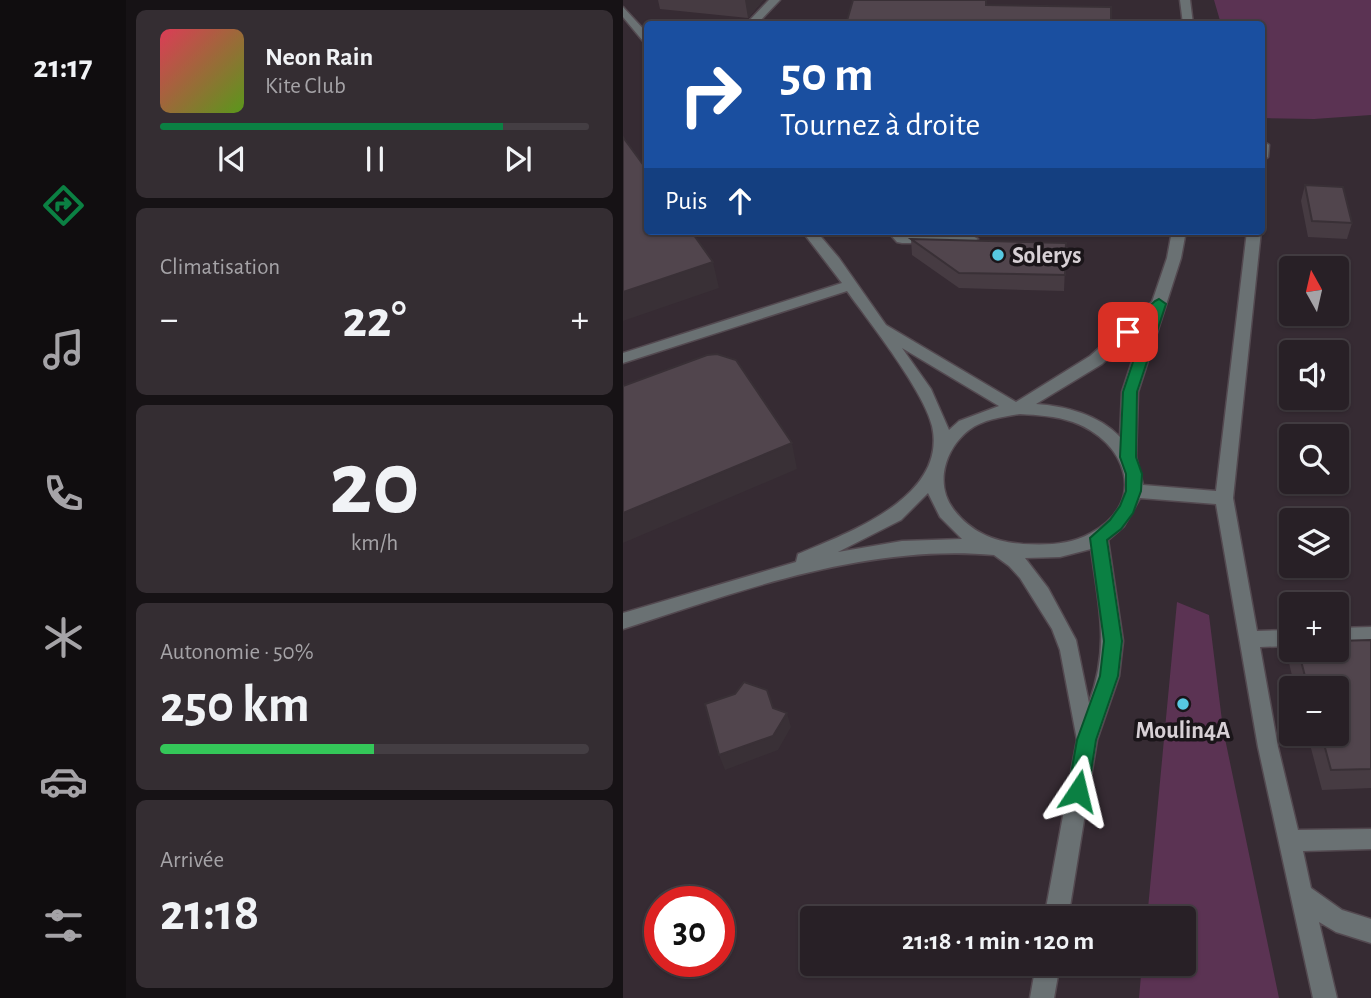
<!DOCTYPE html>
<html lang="fr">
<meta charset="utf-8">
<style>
body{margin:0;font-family:"Alegreya Sans",sans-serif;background:#342d32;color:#f1f3f6;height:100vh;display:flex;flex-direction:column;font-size:26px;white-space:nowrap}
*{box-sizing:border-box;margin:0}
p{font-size:23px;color:#a5a3a7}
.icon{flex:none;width:38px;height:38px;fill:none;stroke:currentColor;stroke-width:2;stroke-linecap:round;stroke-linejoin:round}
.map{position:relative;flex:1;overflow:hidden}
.details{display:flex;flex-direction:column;gap:10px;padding:10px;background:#161215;width:497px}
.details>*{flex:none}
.guide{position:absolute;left:21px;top:21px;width:621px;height:214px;border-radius:7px;box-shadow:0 2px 5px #0004,0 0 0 2px #443e43;background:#1a4fa0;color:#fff;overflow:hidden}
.needle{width:46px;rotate:352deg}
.controls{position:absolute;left:656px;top:256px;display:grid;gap:14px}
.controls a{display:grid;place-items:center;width:70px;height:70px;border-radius:7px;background:#282026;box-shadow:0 2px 5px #0004,0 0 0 2px #443e43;font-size:35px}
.speed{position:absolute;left:21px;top:886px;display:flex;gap:14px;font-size:35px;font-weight:700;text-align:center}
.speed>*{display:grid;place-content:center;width:91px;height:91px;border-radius:50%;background:#282026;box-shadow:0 2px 5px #0004,0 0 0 2px #443e43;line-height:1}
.speed .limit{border:10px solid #d22;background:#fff;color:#111}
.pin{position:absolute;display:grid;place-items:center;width:60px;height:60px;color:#fff;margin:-30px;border-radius:14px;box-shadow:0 4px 10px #0006}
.me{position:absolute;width:77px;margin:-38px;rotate:10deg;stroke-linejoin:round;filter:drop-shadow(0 0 5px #0008)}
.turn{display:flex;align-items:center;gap:24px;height:147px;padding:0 21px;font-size:32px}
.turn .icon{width:91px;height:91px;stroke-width:2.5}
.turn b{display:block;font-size:49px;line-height:60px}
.then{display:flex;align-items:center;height:66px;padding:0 21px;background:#0003;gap:14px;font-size:26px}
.big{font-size:52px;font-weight:700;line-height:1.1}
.details .card{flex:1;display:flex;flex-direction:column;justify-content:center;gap:10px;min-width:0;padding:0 24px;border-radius:10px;background:#342d32}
.details .dial{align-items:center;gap:0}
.dial b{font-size:91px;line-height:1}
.song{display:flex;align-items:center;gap:21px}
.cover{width:84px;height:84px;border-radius:10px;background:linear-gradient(135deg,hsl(350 70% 55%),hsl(90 70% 35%))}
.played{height:7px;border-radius:4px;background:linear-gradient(90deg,#0b8043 80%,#443e43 80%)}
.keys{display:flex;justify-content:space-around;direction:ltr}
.heat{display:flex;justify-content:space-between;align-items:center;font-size:38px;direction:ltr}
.charge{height:10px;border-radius:5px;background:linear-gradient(90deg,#34c759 50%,#443e43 0)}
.trip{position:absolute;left:177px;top:906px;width:396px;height:70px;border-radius:7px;background:#282026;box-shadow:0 2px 5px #0004,0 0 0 2px #443e43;font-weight:700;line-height:70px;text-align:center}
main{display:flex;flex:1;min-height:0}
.tab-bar{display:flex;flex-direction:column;width:126px;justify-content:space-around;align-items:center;background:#100d0f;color:#a5a3a7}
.tab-bar .icon{width:49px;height:49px}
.tab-bar .on{color:#0b8043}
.tab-bar b{font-size:32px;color:#f1f3f6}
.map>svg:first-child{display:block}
.green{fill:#5b3353}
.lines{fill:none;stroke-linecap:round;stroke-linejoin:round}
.minor-casing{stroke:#534950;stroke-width:3}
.minor{fill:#6a7173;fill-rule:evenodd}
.wall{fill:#463b42}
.shaded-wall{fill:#393036}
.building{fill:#51454d;stroke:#393036;stroke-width:2}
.route{fill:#0b8043;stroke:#07532c;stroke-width:2}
.poi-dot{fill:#57c9e2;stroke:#1a1519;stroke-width:2.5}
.labels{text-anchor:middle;stroke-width:7;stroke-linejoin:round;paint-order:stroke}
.poi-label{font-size:24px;font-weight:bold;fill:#d7d0d5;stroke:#1a1519;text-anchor:start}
</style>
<main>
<nav class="tab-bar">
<b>21:17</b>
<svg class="icon on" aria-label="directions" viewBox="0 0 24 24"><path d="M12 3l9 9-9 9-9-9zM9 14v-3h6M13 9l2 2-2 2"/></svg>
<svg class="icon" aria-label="music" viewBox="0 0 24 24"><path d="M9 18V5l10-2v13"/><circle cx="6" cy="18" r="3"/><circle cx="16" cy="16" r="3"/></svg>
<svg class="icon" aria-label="phone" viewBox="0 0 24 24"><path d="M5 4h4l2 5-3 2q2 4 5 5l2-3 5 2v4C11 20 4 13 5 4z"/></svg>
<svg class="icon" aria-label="climate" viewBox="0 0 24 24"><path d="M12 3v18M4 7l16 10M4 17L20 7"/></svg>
<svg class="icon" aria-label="car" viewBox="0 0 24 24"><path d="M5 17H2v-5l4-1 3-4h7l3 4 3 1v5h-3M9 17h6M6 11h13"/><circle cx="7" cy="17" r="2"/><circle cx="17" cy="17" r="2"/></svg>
<svg class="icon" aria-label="filters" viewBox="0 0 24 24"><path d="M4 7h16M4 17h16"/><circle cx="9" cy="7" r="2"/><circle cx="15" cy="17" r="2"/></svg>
</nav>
<section class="details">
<div class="card">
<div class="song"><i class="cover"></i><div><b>Neon Rain</b><p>Kite Club</p></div></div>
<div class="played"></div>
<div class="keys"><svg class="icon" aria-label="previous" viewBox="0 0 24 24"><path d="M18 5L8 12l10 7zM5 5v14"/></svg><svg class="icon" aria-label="pause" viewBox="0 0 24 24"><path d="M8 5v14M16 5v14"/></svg><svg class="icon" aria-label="next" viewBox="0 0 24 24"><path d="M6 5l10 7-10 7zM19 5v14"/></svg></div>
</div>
<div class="card"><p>Climatisation</p>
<div class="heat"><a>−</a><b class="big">22°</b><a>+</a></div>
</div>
<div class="card dial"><b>20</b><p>km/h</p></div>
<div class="card"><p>Autonomie · 50%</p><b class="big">250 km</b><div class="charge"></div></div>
<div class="card"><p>Arrivée</p><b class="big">21:18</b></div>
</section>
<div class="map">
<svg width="748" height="998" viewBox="0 0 748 998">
<rect width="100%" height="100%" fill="#362b33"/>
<!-- green -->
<path class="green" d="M 591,0 L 748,0 L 748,115 L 691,119 L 639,118 L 639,24 L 598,24 Z
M 554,602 L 586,615 L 600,729 L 656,998 L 516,998 L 519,964 L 560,964 L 560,919 L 524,919 Z"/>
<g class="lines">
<!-- minor casing -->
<g class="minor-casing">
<path id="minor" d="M 146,0 L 157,0 L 134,24 L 123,24 Z
M 557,0 L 567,0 L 570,24 L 560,24 Z
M 0,7 L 24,33 L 24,42 L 20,41 L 0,17 Z
M 640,141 L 646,145 L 645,157 L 639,161 Z
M 179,231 L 193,231 L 216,258 L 263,325 L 393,402 L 467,356 L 529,302 L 544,258 L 549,231 L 563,231 L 558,258 L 515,392 L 513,457 L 520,485 L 593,491 L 624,231 L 638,231 L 610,498 L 634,631 L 668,630 L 668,646 L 637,647 L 655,747 L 675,830 L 748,829 L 748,849 L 680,851 L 688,888 L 719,910 L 748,919 L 748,943 L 713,932 L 696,922 L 714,998 L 690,998 L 635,747 L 593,504 L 517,498 L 501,526 L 485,540 L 500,641 L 496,676 L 474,740 L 445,919 L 421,919 L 454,740 L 437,650 L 429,629 L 397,578 L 386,566 L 371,555 C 243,544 120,590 0,629 L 0,613 L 173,562 L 175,554 C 225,533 325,497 309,426 C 301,391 247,323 224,291 L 0,363 L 0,353 L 219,283 ZM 521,325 L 499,392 L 497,437 C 476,415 443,406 413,404 L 479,364 ZM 279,348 L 376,406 L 336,421 L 326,430 L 308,389 ZM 397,414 C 415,415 432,416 450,422 C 503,441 526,502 468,533 C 447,545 424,545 400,544 C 372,542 349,533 331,510 C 311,484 322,449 346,430 C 361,419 380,417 397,414 ZM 305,493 L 317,517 L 339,539 L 279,541 L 215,552 L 278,520 ZM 468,549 C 476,608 487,645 466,703 L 453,640 L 425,588 L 402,558 L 437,557 Z
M 264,231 L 279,231 L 283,235 L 348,235 L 355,239 L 348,243 L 279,243 L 274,242 Z
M 748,627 L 748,643 L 714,644 L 714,628 Z
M 413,964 L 437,964 L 431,998 L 407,998 Z"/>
</g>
<!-- minor -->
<use href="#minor" class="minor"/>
</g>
<!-- wall -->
<path class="wall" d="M 35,0 L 140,0 L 125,18 L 37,9 Z
M 682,185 L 729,223 L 724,239 L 685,237 L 678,201 Z
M 288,239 L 443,243 L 441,291 L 336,288 L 289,255 Z
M 748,640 L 748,788 L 699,790 L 684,733 L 714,733 L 714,688 L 672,688 L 666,663 L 671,649 L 714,649 Z"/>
<!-- shaded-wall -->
<path class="shaded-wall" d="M 122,0 L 140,0 L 125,18 Z
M 90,262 L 96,288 L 0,321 L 0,292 Z
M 169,443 L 174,469 L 0,543 L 0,513 Z
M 164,713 L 168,727 L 155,750 L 102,770 L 96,755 Z"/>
<!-- building -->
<path class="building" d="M 230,0 L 363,0 L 363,5 L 488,7 L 488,24 L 223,24 Z
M 0,137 L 24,170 L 24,231 L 68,231 L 90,262 L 0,292 Z
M 682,185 L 720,187 L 729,223 L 689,221 Z
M 288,239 L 443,243 L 442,275 L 336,273 Z
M 94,354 L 113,360 L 169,443 L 0,513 L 0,386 L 84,355 Z
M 748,640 L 748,769 L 708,770 L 698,733 L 714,733 L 714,688 L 685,688 L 675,649 L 714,649 L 714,641 Z
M 121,682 L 144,690 L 150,708 L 164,713 L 150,736 L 96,755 L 82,704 L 112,694 Z"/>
<!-- route -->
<path class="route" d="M 536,299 L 543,304 L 514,392 L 513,457 L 519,474 L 518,491 L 510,513 L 498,529 L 484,540 L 499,641 L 495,676 L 473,740 L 465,791 L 462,798 L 455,800 L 448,798 L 445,791 L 454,740 L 477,676 L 481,641 L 467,538 L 487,520 L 497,506 L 503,491 L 503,474 L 497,457 L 500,392 L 523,323 L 505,336 L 498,332 L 532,301 Z"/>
<!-- markers -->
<g class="poi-dot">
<circle cx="375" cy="255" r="7"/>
<circle cx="560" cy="704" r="7"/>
</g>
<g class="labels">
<!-- poi labels -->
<g class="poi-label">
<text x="389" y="263">Solerys</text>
<text x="560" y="738" text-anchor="middle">Moulin4A</text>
</g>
</g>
</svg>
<div class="controls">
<a><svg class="needle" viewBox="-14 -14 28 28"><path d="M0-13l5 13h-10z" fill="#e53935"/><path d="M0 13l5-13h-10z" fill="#a5a3a7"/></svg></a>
<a><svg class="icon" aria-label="sound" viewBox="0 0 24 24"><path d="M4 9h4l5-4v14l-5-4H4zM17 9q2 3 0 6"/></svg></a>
<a><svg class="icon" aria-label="search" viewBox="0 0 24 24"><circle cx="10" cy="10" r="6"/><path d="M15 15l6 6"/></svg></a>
<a><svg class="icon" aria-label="layers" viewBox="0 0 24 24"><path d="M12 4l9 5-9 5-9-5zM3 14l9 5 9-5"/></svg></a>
<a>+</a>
<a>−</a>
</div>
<div class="speed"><div class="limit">30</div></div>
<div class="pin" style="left:505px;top:332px;background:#d93025"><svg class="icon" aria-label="arrive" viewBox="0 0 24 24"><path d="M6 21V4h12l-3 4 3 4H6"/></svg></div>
<svg class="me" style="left:455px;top:791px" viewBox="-20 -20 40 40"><path d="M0-17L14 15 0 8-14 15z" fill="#0b8043" stroke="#fff" stroke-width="4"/></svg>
<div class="trip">21:18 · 1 min · 120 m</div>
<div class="guide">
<div class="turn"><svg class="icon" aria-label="right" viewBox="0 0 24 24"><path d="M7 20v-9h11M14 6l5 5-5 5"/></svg><div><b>50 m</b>Tournez à droite</div></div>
<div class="then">Puis<svg class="icon" aria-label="ahead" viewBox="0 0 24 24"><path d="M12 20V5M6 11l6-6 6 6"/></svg></div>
</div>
</div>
</main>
